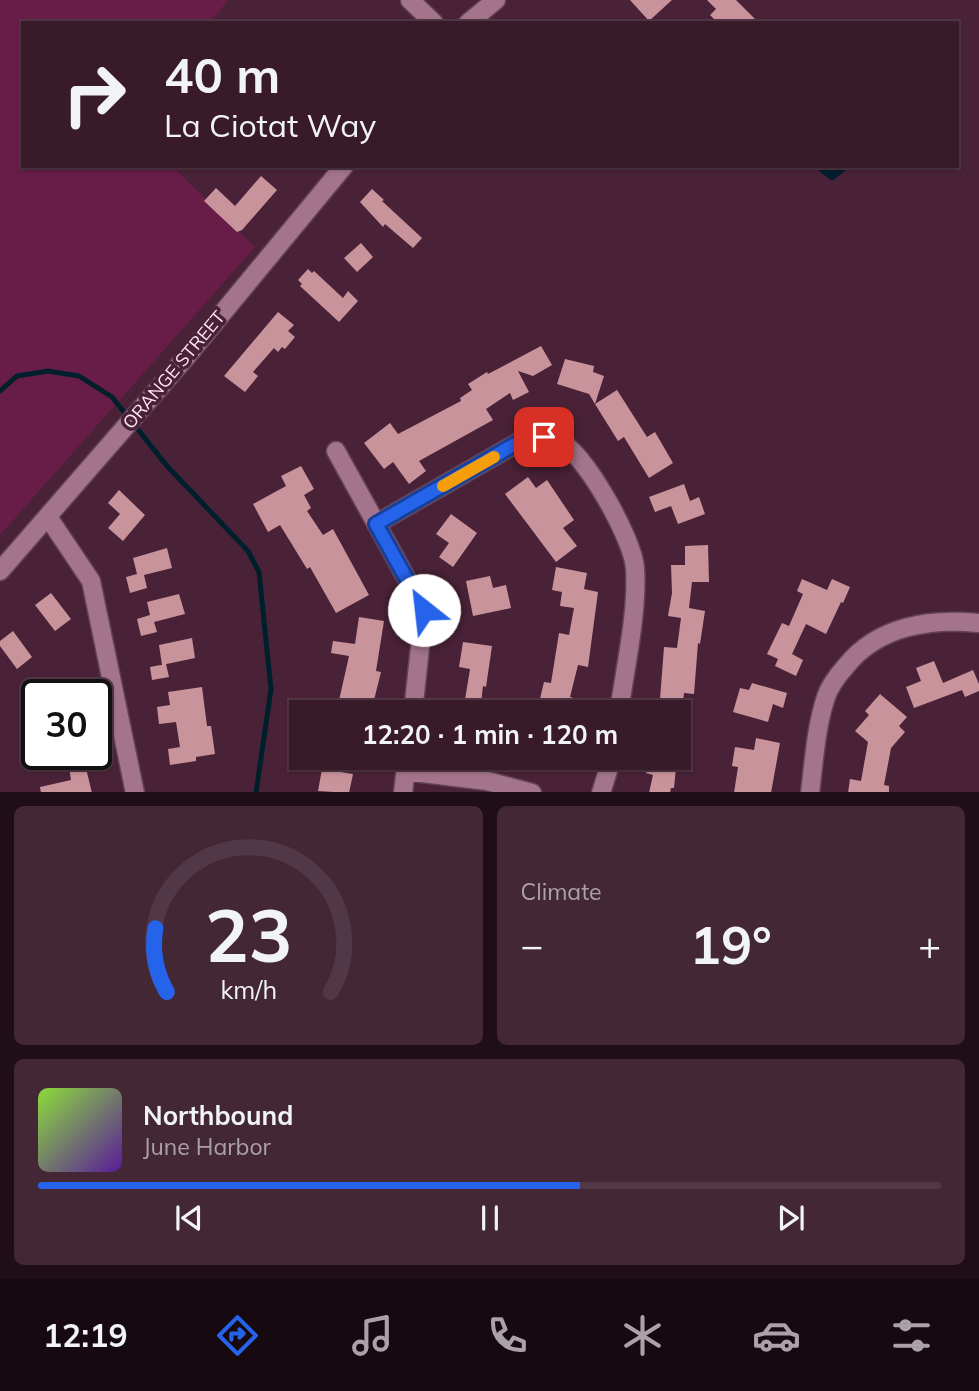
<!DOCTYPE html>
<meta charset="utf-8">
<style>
body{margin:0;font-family:Mulish,sans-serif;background:#432735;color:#f1f3f6;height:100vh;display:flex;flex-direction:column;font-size:26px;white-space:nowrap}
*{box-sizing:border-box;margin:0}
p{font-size:23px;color:#aba1a8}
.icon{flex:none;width:38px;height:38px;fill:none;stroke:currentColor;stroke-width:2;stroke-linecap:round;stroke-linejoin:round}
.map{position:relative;height:792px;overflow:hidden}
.sheet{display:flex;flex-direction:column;gap:14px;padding:14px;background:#1f0e17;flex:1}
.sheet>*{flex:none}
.hud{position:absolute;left:21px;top:21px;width:938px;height:147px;border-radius:0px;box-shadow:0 2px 5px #0004,0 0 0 2px #523846;background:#381a29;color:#f1f3f6;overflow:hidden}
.speed{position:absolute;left:21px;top:679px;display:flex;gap:14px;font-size:35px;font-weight:700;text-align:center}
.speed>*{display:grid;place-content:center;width:91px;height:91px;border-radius:50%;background:#381a29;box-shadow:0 2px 5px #0004,0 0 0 2px #523846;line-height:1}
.speed .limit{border:4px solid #111;border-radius:10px;background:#fff;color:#111}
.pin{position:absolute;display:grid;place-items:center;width:60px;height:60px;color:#fff;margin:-30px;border-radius:14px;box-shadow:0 4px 10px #0006}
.me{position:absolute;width:77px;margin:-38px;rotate:331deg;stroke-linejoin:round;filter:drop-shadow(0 0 5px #0008)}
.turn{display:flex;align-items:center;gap:24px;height:147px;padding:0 28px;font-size:32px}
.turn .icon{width:91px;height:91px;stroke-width:2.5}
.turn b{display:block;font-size:49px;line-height:60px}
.big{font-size:52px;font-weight:700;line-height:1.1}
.sheet .widget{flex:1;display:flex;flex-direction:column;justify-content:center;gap:10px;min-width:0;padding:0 24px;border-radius:10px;background:#432735}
.sheet .dial{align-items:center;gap:0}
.dial svg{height:182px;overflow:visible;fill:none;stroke:#523846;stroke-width:7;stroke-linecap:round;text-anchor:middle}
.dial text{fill:#f1f3f6;stroke:none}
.song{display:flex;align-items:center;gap:21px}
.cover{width:84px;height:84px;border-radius:10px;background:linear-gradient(135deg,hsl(90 70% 55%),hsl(270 70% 35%))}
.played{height:7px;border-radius:4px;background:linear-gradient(90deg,#2563eb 60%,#523846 60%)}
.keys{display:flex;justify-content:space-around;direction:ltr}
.heat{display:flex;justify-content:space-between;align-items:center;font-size:38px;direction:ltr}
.sheet .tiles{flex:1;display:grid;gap:14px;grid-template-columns:1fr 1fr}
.widget:last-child{grid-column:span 2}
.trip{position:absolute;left:289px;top:700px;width:402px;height:70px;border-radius:0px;background:#381a29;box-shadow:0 2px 5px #0004,0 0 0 2px #523846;font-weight:700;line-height:70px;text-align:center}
.tabs{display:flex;height:112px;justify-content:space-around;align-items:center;background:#160a10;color:#aba1a8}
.tabs .icon{width:49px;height:49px}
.tabs .on{color:#2563eb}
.tabs b{font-size:32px;color:#f1f3f6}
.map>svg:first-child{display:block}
.green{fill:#681d48}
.water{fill:#001f2d}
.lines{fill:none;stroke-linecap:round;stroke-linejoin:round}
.stream{stroke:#001f2d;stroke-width:5}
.building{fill:#c9939b}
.minor-casing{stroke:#644355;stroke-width:21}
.tertiary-casing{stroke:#644355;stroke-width:21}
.minor{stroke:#a3748b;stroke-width:18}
.tertiary{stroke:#a3748b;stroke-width:18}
.route-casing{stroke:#184099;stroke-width:18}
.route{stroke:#2563eb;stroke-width:12}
.slow{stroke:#f59e0b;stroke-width:12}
.labels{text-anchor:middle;stroke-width:7;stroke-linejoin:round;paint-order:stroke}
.street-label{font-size:18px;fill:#fde7f1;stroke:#4a2237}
</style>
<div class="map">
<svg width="979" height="793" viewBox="0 0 979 793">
<rect width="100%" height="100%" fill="#4a2237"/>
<!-- green -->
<path class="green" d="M 0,0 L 228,0 L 210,23 L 23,23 L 23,166 L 172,166 L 255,247 L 0,535 Z"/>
<!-- water -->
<path class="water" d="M 813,166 L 851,166 L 832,181 Z"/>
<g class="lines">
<!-- stream -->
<path class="stream" d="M 0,391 L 17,376 L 48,371 L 79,376 L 112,397 L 167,466 L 248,551 L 259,572 L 271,689 L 256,793"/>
</g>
<!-- building -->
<path class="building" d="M 630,0 L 672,0 L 649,21 Z
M 707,0 L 736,0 L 759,23 L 718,23 L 710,15 L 716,9 Z
M 261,176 L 277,190 L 242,230 L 237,232 L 204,201 L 216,188 L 235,206 Z
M 372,189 L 384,200 L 382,201 L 422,238 L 413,248 L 385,224 L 383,227 L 360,202 Z
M 361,243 L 373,257 L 357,272 L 344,258 Z
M 308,269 L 312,273 L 314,271 L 343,298 L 348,291 L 358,301 L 339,322 L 300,286 L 302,284 L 298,280 Z
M 278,312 L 294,325 L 288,331 L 295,337 L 285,349 L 282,347 L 278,352 L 274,348 L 253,372 L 258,376 L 245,392 L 224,376 Z
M 541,346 L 552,365 L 533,376 L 518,371 L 529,392 L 513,400 L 510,393 L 486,409 L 493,420 L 419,461 L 426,471 L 409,484 L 393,462 L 384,469 L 364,443 L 390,423 L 398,434 L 461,401 L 460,398 L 472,390 L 468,384 L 487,372 L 488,374 Z
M 565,359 L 594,366 L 593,372 L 604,376 L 595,404 L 589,394 L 557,384 Z
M 617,390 L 647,437 L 655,432 L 673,463 L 649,478 L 624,437 L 618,441 L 595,404 Z
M 301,466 L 314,489 L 304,495 L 311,508 L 307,511 L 323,535 L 333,529 L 369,595 L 336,613 L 310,567 L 307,569 L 280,525 L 268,532 L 253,504 L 286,486 L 281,476 Z
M 528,477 L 536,488 L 547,480 L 574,520 L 563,528 L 577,546 L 556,562 L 505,494 Z
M 684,484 L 690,501 L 699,497 L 705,514 L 678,524 L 671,506 L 655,512 L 649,497 Z
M 119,490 L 145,515 L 123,541 L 108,528 L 120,514 L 108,503 Z
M 451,514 L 477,533 L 453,567 L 439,557 L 449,543 L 436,534 Z
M 708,545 L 709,582 L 692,582 L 689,608 L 705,611 L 700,644 L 698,643 L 694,694 L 684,693 L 682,712 L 659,712 L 664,647 L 677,648 L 681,618 L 668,616 L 672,593 L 671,565 L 685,565 L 685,546 Z
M 167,548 L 172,568 L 144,575 L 147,588 L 130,593 L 126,577 L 137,574 L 133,558 Z
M 556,567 L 587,573 L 584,589 L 598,592 L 588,667 L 578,665 L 570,697 L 584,701 L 581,712 L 571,712 L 539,703 L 544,682 L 551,683 L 559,633 L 569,635 L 574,608 L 560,606 L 562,592 L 552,590 Z
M 490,576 L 493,588 L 506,585 L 511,608 L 473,616 L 466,581 Z
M 802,579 L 827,590 L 832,579 L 850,587 L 843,603 L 841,602 L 826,634 L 806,624 L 792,654 L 803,660 L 796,676 L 775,666 L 778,659 L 767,654 L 782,623 L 789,626 L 803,594 L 797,591 Z
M 51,593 L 71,619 L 55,631 L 35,605 Z
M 179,594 L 185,614 L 154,622 L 157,632 L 141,636 L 137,619 L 150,615 L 147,602 Z
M 359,617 L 384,621 L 376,671 L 381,672 L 371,712 L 338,705 L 349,656 L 331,653 L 333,641 L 355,644 Z
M 13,631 L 32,657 L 17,669 L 0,646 L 0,641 Z
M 192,638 L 195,658 L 162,665 L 159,645 Z
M 463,642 L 492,646 L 486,687 L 483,686 L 480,712 L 463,712 L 470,669 L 459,667 Z
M 934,661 L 943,683 L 973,670 L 979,684 L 979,691 L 965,697 L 962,690 L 914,708 L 906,687 L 921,681 L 916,668 Z
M 166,664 L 169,677 L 152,680 L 150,667 Z
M 752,683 L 787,693 L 783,708 L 773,704 L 768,722 L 733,712 L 740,688 L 749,690 Z
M 202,687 L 207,726 L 211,726 L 215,754 L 196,757 L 196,761 L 170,765 L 168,749 L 180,747 L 176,722 L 159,724 L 157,707 L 170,705 L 168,692 Z
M 880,694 L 907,717 L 899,726 L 905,732 L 891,748 L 884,785 L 889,786 L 889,793 L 848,793 L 850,779 L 861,781 L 868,742 L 855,731 L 869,715 L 865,711 Z
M 756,738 L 780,743 L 771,793 L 734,793 L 738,767 L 732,766 L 735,747 L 754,750 Z
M 649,758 L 677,758 L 674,788 L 671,788 L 670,793 L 649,793 L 653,775 L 646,773 Z
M 85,764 L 92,793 L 41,793 L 40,787 L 71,780 L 69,767 Z
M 322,769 L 353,774 L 349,793 L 318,791 Z"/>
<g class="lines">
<!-- minor casing -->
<g class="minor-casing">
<path id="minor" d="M 410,0 L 434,23
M 336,451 L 424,610 L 413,712
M 48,517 L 91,581 L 135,793
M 376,524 L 517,443 C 531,438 545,434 559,441 C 585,453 633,539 635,568 C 638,612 625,668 619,712
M 406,771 L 487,781 L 532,793
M 403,793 L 407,758
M 601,793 L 612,758
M 810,793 C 814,761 816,727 826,697 C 830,685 838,675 846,666 C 878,626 930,618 978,623"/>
</g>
<!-- tertiary casing -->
<g class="tertiary-casing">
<path id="tertiary" d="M 468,23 L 496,0
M 0,571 L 187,356 L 344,166"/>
</g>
<!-- minor -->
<use href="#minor" class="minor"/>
<!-- tertiary -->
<use href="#tertiary" class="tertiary"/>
</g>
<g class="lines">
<!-- route casing -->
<g class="route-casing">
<path id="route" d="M 424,610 L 376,524 L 517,443 L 531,438 L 544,437"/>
</g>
<!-- route -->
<use href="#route" class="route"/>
<!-- slow -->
<path class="slow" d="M 443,486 L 494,457"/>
</g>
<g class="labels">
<!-- street labels -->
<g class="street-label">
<text transform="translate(174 370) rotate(-50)" y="6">ORANGE STREET</text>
</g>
</g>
</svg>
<div class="speed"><div class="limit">30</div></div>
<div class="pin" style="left:544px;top:437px;background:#d93025"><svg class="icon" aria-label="arrive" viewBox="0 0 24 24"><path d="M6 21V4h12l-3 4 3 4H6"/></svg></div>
<svg class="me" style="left:424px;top:610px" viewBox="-20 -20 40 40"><circle r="19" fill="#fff"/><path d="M0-13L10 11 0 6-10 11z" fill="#2563eb"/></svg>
<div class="trip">12:20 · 1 min · 120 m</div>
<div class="hud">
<div class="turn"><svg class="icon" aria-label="right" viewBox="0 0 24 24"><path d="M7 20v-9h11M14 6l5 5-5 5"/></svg><div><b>40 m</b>La Ciotat Way</div></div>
</div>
</div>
<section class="sheet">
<div class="tiles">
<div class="widget dial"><svg viewBox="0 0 100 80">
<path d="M14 69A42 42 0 1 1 86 69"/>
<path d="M14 69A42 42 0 0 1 9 41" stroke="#2563eb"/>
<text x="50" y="56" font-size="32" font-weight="700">23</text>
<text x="50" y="72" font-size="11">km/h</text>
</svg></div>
<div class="widget"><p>Climate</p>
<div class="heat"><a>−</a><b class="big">19°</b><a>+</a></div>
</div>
<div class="widget">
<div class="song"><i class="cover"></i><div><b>Northbound</b><p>June Harbor</p></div></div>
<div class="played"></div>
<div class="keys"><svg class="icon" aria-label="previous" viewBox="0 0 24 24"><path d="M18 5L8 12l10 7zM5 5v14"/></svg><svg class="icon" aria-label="pause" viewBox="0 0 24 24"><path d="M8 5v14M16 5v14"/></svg><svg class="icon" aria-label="next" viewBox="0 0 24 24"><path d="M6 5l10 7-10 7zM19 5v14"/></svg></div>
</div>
</div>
</section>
<nav class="tabs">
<b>12:19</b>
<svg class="icon on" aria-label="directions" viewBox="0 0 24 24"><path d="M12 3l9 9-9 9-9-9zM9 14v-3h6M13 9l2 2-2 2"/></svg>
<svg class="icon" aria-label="music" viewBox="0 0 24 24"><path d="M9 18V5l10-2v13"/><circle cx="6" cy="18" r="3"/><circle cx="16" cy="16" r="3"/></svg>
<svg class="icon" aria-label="phone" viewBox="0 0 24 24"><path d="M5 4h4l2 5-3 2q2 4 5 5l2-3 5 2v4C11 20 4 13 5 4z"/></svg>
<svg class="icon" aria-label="climate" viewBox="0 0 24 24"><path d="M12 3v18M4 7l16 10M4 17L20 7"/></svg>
<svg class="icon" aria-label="car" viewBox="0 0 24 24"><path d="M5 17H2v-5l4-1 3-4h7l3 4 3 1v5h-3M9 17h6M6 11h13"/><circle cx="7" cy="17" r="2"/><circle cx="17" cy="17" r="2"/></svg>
<svg class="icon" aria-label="filters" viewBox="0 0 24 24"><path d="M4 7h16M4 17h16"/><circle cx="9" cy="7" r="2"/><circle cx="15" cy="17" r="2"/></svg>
</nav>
